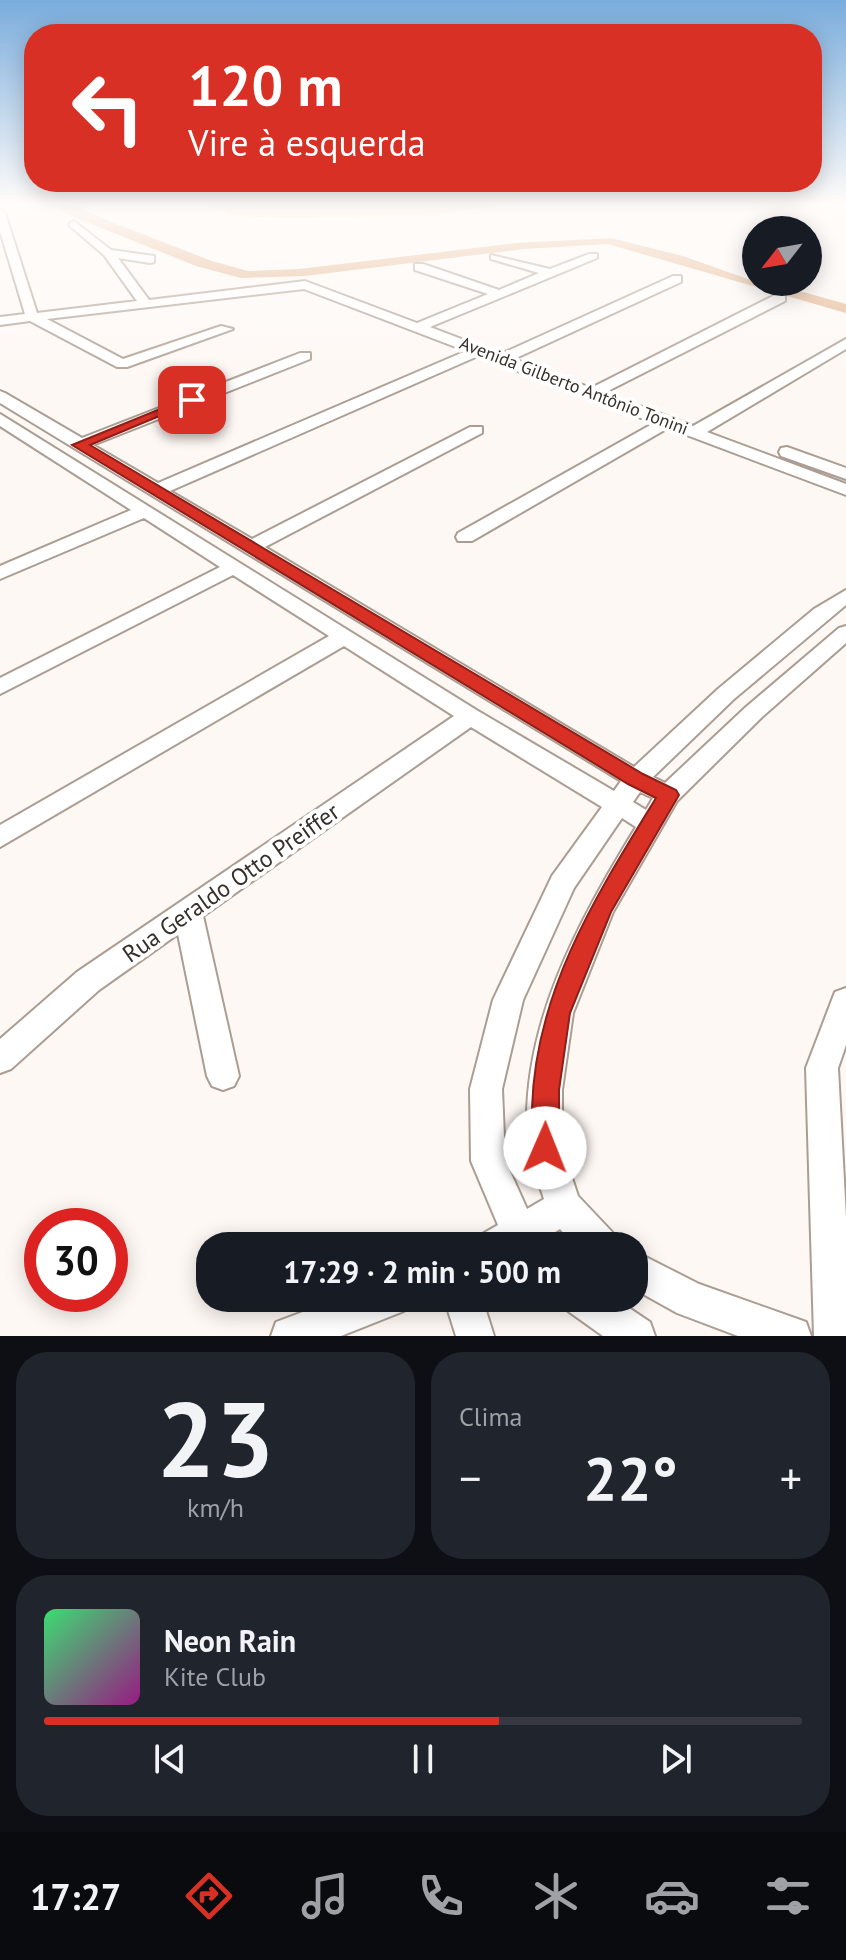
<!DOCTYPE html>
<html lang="pt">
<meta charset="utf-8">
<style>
body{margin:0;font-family:"PT Sans",sans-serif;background:#20242c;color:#f1f3f6;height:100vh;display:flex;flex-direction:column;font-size:30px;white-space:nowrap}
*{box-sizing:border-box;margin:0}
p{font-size:26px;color:#9ea1a6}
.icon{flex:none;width:44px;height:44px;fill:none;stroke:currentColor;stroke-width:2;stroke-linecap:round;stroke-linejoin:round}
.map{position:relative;height:1336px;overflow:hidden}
.sheet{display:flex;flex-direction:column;gap:16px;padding:16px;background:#0d0f14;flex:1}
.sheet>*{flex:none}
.guide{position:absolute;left:24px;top:24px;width:798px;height:168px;border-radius:32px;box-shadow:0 4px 20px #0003;background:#d93025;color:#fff;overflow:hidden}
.needle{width:52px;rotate:239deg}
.buttons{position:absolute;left:742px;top:216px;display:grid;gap:16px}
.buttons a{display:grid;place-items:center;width:80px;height:80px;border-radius:50%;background:#171b24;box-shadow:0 4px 20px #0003;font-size:40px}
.speed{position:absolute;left:24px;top:1208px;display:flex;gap:16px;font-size:40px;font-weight:700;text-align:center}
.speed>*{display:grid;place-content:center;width:104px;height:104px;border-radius:50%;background:#171b24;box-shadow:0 4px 20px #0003;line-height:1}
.speed .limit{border:12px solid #d22;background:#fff;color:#111}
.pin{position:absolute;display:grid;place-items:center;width:68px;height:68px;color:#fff;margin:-34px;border-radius:16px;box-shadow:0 4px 12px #0006}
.me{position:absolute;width:88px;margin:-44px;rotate:1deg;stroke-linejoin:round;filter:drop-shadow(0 0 6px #0008)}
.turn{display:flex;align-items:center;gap:28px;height:168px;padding:0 32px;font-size:36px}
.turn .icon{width:104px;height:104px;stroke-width:2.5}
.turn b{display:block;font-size:56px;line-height:68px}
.big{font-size:60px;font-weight:600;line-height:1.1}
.sheet .widget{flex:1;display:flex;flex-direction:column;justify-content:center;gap:12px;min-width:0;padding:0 28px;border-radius:32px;background:#20242c}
.sheet .dial{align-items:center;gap:0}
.dial b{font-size:104px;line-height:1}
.song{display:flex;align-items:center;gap:24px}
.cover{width:96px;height:96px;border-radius:12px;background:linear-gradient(135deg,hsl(140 70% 55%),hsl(310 70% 35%))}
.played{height:8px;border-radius:4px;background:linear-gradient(90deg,#d93025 60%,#363941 60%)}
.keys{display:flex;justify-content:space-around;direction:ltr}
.heat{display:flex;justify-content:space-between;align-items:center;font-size:44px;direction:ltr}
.sheet .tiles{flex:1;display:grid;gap:16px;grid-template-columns:1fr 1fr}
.widget:last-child{grid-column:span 2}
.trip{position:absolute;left:196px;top:1232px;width:452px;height:80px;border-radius:32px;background:#171b24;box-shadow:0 4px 20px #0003;font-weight:600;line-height:80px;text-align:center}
.tabs{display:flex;height:128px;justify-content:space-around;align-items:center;background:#090b0e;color:#9ea1a6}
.tabs .icon{width:56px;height:56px}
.tabs .current{color:#d93025}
.tabs b{font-size:36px;color:#f1f3f6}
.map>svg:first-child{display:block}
.green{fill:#fdcba1}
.forest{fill:#e3b087}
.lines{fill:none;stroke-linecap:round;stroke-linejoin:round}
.minor-casing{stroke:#ab9d92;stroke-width:4}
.path{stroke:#a29c98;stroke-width:2;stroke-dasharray:3 2;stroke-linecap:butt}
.minor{fill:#fff;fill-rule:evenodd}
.route{fill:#d93025;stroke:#8d1f18;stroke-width:2}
.labels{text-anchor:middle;stroke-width:8;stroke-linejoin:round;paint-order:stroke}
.far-street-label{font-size:18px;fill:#36302c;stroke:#fff}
.near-street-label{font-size:24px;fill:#36302c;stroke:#fff}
</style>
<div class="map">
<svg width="846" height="1336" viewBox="0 0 846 1336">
<rect width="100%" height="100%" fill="#fef8f4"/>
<!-- green -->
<path class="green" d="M 206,204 L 494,204 L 441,215 L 291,218 L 233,216 Z"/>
<!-- forest -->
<path class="forest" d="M 64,204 L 79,204 L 83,210 L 114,223 L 212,261 L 248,271 L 299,269 L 517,243 L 611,238 L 683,256 L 756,282 L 771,283 L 846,304 L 846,313 L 608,244 L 524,249 L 305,276 L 241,278 L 196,266 L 74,217 L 58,208 Z"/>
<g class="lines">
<!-- minor casing -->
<g class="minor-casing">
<path id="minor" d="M 0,210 L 5,213 L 37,313 L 137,301 L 104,255 L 70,226 L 69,224 L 74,221 L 111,250 L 154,256 L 154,262 L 150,263 L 118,258 L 149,300 L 305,281 L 417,323 L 488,294 L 415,270 L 415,264 L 423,264 L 499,290 L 539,273 L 491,259 L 491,255 L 550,269 L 589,254 L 597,254 L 597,258 L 430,327 L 501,354 L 673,276 L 681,276 L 681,282 L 514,359 L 591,388 L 775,295 L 785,295 L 785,301 L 604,393 L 693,426 L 846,339 L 846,349 L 707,432 L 846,484 L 846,495 L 668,428 L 472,541 L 458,541 L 456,537 L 458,533 L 654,423 L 478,356 L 170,491 L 252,539 L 470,427 L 482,427 L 482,433 L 265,547 L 634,767 L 718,689 L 814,609 L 846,590 L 846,605 L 734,699 L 653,777 L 665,783 L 746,707 L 839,628 L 846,626 L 846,643 L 762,717 L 677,801 L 613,912 L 573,1013 L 562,1090 L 562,1148 L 578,1196 L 613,1233 L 618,1246 L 575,1246 L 560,1229 L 547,1237 L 550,1246 L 479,1246 L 484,1233 L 498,1225 L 471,1161 L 470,1089 L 493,1000 L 552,876 L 602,807 L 471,727 L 203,916 L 239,1076 L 234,1086 L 223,1090 L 212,1086 L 207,1076 L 178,934 L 99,990 L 11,1069 L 0,1073 L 0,1039 L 77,972 L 454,716 L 344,646 L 0,847 L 0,825 L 329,636 L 233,575 L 0,694 L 0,678 L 220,567 L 144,518 L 0,579 L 0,566 L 131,510 L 0,426 L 0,414 L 478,711 L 614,791 L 621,781 L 0,403 L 0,391 L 5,393 L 82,438 L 300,353 L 310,353 L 310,359 L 93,445 L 158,483 L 466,351 L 304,289 L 47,319 L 123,359 L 221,326 L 233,329 L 127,367 L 117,367 L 30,321 L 0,325 L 0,317 L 25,314 L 0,231 ZM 640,792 L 653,798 L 646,810 L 633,802 ZM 622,818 L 636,827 C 578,922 518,1030 528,1146 C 530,1163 539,1182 544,1199 L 527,1209 L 505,1160 L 502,1089 L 523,1000 L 574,888 Z
M 787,447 L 846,468 L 846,479 L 781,456 L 779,452 L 781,448 Z
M 846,988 L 846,1045 L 838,1068 L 846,1218 L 846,1336 L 814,1336 L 806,1068 L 835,992 Z
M 634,1251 L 699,1284 L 806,1322 L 811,1336 L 738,1336 L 677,1313 L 634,1289 Z
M 340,1298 L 410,1298 L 404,1311 L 341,1336 L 271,1336 L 276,1322 Z
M 444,1298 L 482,1298 L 494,1336 L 456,1336 Z
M 562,1298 L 614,1298 L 650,1322 L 655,1336 L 603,1336 L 568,1311 Z"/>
</g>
<!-- path -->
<path class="path" d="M 10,206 L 21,204"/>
<!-- minor -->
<use href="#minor" class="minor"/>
</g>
<!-- sky -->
<linearGradient id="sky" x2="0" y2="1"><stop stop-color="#79acdc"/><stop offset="0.52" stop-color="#fffcfa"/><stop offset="1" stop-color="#fffcfa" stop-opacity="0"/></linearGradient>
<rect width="846" height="391" fill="url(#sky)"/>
<!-- route -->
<path class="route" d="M 187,398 L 198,400 L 90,445 L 643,774 L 676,790 L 679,795 L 611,912 L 570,1013 L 559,1090 L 559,1148 L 555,1158 L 545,1162 L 535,1158 C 528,1143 531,1126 532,1109 C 535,991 596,896 656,798 L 628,784 L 72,445 Z"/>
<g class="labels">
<!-- far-street labels -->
<g class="far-street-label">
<text transform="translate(574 386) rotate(21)" y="6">Avenida Gilberto Antônio Tonini</text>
</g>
<!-- near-street labels -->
<g class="near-street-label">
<text transform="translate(231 883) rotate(-35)" y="8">Rua Geraldo Otto Preiffer</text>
</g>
</g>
</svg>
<div class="buttons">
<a><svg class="needle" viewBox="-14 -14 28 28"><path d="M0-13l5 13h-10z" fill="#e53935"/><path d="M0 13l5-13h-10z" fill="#9ea1a6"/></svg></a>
</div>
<div class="speed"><div class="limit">30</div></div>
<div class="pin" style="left:192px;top:400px;background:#d93025"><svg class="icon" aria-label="arrive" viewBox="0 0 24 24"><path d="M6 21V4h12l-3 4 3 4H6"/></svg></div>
<svg class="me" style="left:545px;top:1148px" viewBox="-20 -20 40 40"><circle r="19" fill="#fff"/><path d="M0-13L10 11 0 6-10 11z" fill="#d93025"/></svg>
<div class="trip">17:29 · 2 min · 500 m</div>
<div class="guide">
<div class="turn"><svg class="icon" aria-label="left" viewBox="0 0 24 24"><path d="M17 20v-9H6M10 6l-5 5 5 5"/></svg><div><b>120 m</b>Vire à esquerda</div></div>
</div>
</div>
<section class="sheet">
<div class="tiles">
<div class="widget dial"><b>23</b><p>km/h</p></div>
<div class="widget"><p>Clima</p>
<div class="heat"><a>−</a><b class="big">22°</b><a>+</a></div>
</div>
<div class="widget">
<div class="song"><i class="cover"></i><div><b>Neon Rain</b><p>Kite Club</p></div></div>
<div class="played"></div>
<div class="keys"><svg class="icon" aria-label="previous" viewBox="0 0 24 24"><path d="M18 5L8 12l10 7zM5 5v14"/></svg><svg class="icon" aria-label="pause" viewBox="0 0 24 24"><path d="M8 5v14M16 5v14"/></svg><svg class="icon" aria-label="next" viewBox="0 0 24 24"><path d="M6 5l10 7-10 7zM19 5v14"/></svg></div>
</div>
</div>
</section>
<nav class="tabs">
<b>17:27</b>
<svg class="icon current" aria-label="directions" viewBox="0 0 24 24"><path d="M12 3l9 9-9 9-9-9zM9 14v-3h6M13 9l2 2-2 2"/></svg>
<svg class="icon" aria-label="music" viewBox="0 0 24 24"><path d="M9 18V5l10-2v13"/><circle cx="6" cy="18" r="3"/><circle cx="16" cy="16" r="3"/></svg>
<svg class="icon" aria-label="phone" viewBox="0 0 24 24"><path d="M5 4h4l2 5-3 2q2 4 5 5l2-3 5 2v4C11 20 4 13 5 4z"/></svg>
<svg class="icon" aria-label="climate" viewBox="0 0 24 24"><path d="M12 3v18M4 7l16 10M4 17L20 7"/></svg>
<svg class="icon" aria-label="car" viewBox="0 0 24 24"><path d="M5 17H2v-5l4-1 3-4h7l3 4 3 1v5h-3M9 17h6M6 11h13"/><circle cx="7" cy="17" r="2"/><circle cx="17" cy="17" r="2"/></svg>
<svg class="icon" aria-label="filters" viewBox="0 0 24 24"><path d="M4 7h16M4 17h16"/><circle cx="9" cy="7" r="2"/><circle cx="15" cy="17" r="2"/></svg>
</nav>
